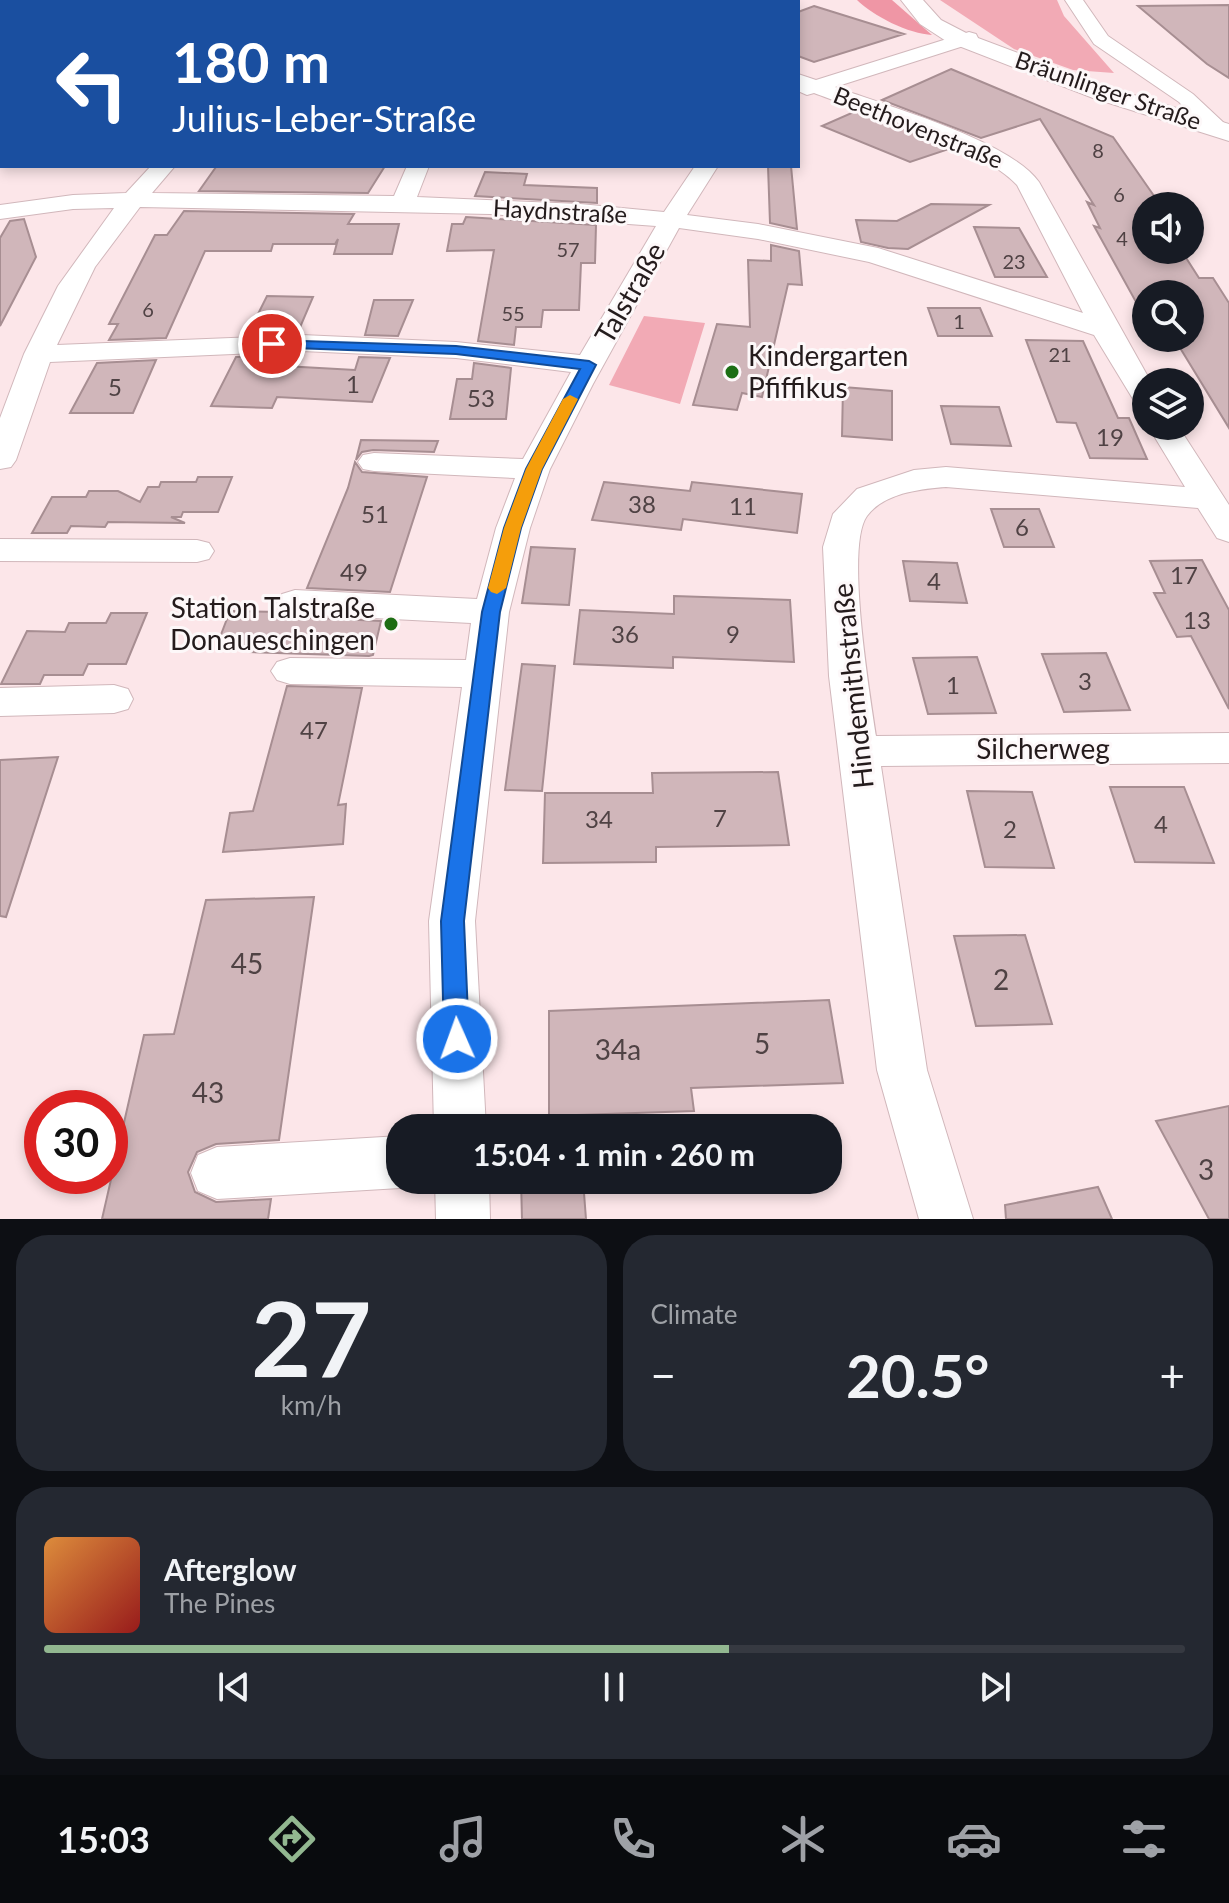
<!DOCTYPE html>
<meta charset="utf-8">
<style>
body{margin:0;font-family:Lato,sans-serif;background:#242831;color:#f1f3f6;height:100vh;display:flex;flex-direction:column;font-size:30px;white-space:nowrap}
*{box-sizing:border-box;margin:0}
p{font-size:26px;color:#9ea1a6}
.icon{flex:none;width:44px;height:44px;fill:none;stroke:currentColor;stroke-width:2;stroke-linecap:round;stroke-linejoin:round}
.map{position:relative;height:1219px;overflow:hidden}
.details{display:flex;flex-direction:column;gap:16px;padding:16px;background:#0d0f14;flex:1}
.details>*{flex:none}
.top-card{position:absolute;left:0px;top:0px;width:800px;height:168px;box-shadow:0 4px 12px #0003;background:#1a4fa0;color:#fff;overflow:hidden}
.buttons{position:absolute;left:1132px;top:192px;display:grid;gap:16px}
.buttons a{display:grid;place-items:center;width:72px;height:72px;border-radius:50%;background:#171b24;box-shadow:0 4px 12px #0003;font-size:40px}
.speed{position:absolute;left:24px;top:1090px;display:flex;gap:16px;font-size:40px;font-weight:700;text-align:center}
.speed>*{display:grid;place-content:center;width:104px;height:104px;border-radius:50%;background:#171b24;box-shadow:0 4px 12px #0003;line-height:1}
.speed .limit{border:12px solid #d22;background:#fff;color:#111}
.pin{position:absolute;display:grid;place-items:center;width:68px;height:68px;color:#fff;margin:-34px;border:4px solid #fff;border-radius:50%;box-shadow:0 2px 8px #0007}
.me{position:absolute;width:88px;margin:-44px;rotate:358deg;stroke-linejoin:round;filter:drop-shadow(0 0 6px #0008)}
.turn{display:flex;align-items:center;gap:28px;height:168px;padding:0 40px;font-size:36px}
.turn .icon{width:104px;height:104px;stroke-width:2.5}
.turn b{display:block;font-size:56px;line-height:68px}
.big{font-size:60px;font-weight:700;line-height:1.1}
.details .tile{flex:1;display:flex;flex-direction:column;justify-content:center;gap:12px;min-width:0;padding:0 28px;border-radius:32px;background:#242831}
.details .dial{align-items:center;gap:0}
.dial b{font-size:104px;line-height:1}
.song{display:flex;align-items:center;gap:24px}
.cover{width:96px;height:96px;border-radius:12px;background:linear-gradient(135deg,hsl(30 70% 55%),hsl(0 70% 35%))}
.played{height:8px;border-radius:4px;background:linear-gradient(90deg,#92b790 60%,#363941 60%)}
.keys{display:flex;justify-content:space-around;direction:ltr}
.heat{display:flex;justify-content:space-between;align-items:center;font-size:44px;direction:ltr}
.details .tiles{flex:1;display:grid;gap:16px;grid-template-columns:1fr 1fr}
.tile:last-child{grid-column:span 2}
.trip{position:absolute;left:386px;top:1114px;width:456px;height:80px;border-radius:32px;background:#171b24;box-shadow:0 4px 12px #0003;font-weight:700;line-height:80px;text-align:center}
.tab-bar{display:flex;height:128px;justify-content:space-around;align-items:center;background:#090b0e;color:#9ea1a6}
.tab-bar .icon{width:56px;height:56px}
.tab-bar .on{color:#92b790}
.tab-bar b{font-size:36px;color:#f1f3f6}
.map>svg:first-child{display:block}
.green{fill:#f2aab5}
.forest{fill:#ef96a5}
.building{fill:#d0b6ba;stroke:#a78e92;stroke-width:2}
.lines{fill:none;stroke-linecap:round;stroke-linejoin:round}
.minor-casing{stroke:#d1b7bb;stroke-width:2}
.major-casing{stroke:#d1b7bb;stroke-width:2}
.minor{fill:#fff;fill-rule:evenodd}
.major{fill:#fff;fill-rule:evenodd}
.route{fill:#1a73e8;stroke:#114b97;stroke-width:2}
.slow{fill:#f59e0b}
.poi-dot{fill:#1d6e14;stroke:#fdf8f9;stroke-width:3}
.labels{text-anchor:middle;stroke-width:6;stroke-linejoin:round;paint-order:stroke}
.far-number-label{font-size:20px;fill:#4f4244}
.far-street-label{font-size:24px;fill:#241b1c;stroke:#fdf8f9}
.number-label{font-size:24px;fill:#4f4244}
.street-label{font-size:28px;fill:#241b1c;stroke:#fdf8f9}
.poi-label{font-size:28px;fill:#241b1c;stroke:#fdf8f9;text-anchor:start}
.near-number-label{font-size:28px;fill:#4f4244}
</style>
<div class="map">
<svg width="1229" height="1219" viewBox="0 0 1229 1219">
<rect width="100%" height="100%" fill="#fce6e9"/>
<!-- green -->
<path class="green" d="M 940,0 L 1057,0 L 1064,16 L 1114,73 L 1073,70 L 1014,49 Z
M 644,316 L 705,323 L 680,404 L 609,385 Z"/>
<!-- forest -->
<path class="forest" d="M 857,0 L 892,0 L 932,35 C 909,34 873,16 857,0 Z"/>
<!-- building -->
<path class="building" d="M 1229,5 L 1229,78 L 1207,64 L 1138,6 Z
M 814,6 L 904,34 L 814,62 L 798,56 L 798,12 Z
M 951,69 L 1113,137 L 1161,206 L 1146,206 L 1146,250 L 1181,250 L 1199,278 L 1213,278 L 1229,303 L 1229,428 L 1174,338 L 1190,338 L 1190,294 L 1146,292 L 1146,320 L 1094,226 L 1100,228 L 1087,202 L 1094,205 L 1040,119 L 981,138 L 882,100 Z
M 856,111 L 921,135 L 952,148 L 910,162 L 822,126 Z
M 385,166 L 368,193 L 199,191 L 216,167 Z
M 768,166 L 791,166 L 797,229 L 770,223 Z
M 485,172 L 527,174 L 524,185 L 597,188 L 597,203 L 475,196 Z
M 931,204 L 989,205 L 908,249 L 888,248 L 861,242 L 856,220 L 897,221 Z
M 184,211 L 354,214 L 348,224 L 399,224 L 392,254 L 334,254 L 338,239 L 335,244 L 273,244 L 271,251 L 205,251 L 166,338 L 109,340 L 118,324 L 109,324 L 155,235 L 167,235 Z
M 466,217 L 596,225 L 595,263 L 581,263 L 579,310 L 543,310 L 541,327 L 516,327 L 514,345 L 478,341 L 494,250 L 447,251 L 452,224 L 463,224 Z
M 24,219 L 36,257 L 0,326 L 0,238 L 10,221 Z
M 974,227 L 1019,228 L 1047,277 L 995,277 Z
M 771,245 L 799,251 L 802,285 L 788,284 L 762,397 L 742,393 L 737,410 L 693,405 L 717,324 L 750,327 L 748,260 L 771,261 Z
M 267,296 L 313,297 L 298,332 L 248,334 Z
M 374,300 L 413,300 L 398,336 L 365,335 Z
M 928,308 L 980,308 L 992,336 L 938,336 Z
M 1026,340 L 1083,341 L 1118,418 L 1129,418 L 1147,459 L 1090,458 L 1076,423 L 1057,422 Z
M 289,355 L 284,366 L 355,370 L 359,357 L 390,358 L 372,402 L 277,397 L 272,408 L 211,406 L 236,357 Z
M 156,360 L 133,413 L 70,413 L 97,363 Z
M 474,363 L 511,368 L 506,419 L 450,419 L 457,379 L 472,379 Z
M 843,387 L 892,391 L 892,440 L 842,436 Z
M 941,406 L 999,407 L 1011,446 L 951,444 Z
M 361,440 L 438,441 L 434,452 L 373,450 L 362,452 L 356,460 Z
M 355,462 L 362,472 L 427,477 L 390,592 L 307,588 L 348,488 Z
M 198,477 L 232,477 L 218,512 L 183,512 L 181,517 L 171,517 L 185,523 L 108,522 L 105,527 L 71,526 L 67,533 L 32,533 L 52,497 L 86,497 L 89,491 L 118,491 L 140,502 L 148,487 L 159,487 L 161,482 L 196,482 Z
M 604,482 L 690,491 L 692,482 L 802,494 L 797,533 L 683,519 L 681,530 L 592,520 Z
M 991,509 L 1039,509 L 1054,547 L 1004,547 Z
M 531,547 L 575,549 L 569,605 L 522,603 Z
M 1202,560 L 1229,610 L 1229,709 L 1191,636 L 1177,637 L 1154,593 L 1165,593 L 1150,561 Z
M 903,561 L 957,563 L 967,603 L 910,601 Z
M 674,596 L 790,600 L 794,662 L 673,657 L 673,668 L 574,664 L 580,610 L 674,614 Z
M 230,611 L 280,612 L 295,617 L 381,621 L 373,655 L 369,656 L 250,652 L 252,647 L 217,645 Z
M 111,613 L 147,613 L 126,664 L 88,664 L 83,675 L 44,675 L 40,684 L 1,684 L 27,631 L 65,632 L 69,623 L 106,623 Z
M 1106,653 L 1130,710 L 1064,712 L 1042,654 Z
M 977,657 L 996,713 L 928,714 L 913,658 Z
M 522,664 L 555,666 L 542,791 L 505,790 Z
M 287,686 L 362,688 L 338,805 L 346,804 L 343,844 L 223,852 L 230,813 L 253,811 Z
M 58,757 L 6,917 L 0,916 L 0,760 Z
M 778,772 L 789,845 L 656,847 L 656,862 L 543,863 L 545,793 L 653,793 L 652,773 Z
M 1110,787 L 1184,787 L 1214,863 L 1135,862 Z
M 967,791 L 1032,792 L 1054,868 L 985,867 Z
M 314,897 L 279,1140 L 216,1144 L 197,1152 L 188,1172 L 195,1192 L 216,1202 L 271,1199 L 268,1219 L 102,1219 L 144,1035 L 174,1034 L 206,900 Z
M 1025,935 L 1052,1024 L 976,1026 L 954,936 Z
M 829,1000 L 843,1083 L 691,1088 L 694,1111 L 578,1115 L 579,1128 L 534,1128 L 549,1127 L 549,1011 Z
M 1229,1106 L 1229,1219 L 1209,1219 L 1156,1121 Z
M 521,1180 L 583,1180 L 586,1219 L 522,1219 Z
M 1098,1187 L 1112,1219 L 1006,1219 L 1005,1205 Z"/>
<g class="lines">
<!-- minor casing -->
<g class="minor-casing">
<path id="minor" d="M 226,0 L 251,0 L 252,2 L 227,2 Z
M 380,0 L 399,0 L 379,2 Z
M 539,0 L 570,0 L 571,2 L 540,2 Z
M 622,0 L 644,0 L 621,2 Z
M 714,0 L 739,0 L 740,2 L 715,2 Z
M 1065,0 L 1083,0 L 1108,36 L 1193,94 L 1224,123 L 1227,128 L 1224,133 L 1208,133 L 1179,102 L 1094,44 Z
M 969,32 L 976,34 L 978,38 L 976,42 L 835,87 C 887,106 1009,140 1039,182 L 1151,382 L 1146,382 L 1146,407 L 1136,404 L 1094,335 L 869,262 L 758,239 L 679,228 L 593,384 L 550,469 L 530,528 L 509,612 L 475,921 L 486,1128 L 434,1128 L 429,921 L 462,687 L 290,684 L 277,680 L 271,671 L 277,662 L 290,658 L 466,660 L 471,623 L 295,614 L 282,610 L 277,602 L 282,594 L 295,590 L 477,599 L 496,528 L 515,478 L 374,471 L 363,469 L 358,462 L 363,455 L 374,453 L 523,459 L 571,372 L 456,358 L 302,351 L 50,362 L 16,460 L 11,467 L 0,469 L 0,418 L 24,354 L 58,286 L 114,208 L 73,209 L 0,219 L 0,205 L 73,195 L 126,193 L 151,166 L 175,166 L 152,193 L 394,196 L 407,166 L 429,166 L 417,197 L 580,204 L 664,212 L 695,166 L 718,166 L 687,215 L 758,224 L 878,248 L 1083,313 L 1017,185 C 980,145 869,114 814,93 L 807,95 L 798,91 L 798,74 L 816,80 ZM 140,207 L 490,214 L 656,226 L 580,355 L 456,342 L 302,335 L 57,345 L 95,267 Z
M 0,39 L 2,40 L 2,52 L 0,51 Z
M 1148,426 L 1178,426 L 1229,505 L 1229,542 L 1217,538 L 1198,508 L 946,487 C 920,489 884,493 867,516 C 845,546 870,695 876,736 L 1229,733 L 1229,763 L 881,766 L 927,1070 L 973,1219 L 919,1219 L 877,1070 L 829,676 L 823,547 L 833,514 L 857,489 L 914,470 L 946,467 L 1185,487 Z
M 0,539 L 197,540 L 209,543 L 214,551 L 209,559 L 197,562 L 0,561 Z
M 114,685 L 128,689 L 133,699 L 128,709 L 114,713 L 0,716 L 0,688 Z
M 400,1136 L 400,1180 L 419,1180 L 400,1188 L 217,1199 L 198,1191 L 191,1173 L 198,1155 L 217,1147 Z
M 435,1180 L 489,1180 L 490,1219 L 436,1219 Z"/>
</g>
<!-- major casing -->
<g class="major-casing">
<path id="major" d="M 901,0 L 923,0 L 941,20 L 970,35 L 1111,88 L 1229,124 L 1229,141 L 1093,98 L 946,41 L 920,24 Z"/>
</g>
<!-- minor -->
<use href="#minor" class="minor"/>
<!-- major -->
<use href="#major" class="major"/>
</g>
<!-- route -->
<path class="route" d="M 272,340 L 456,346 L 589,361 L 596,365 L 542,469 L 521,528 L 500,612 L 464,921 L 469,1039 L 465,1047 L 457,1050 L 448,1047 L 444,1039 L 441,921 L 482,612 L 504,528 L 526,469 L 580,369 L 456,354 L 267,347 L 267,341 Z"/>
<!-- slow -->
<path class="slow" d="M 570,395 L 578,399 L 542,469 L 521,528 L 506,588 L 497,594 L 491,592 L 488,588 L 504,528 L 526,469 L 563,399 Z"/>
<!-- markers -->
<g class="poi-dot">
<circle cx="732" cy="372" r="8"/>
<circle cx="391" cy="624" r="8"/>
</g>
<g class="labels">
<!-- far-number labels -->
<g class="far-number-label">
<text x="1098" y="158">8</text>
<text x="1119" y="202">6</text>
<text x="1122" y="246">4</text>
<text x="568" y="257">57</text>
<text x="1014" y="269">23</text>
<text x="148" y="317">6</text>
<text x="513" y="321">55</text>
<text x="959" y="329">1</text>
<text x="1060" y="362">21</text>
</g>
<!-- far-street labels -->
<g class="far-street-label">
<text transform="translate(1108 91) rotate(19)" y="8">Bräunlinger Straße</text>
<text transform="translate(918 128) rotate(22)" y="8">Beethovenstraße</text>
<text transform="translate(560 212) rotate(3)" y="8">Haydnstraße</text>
</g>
<!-- number labels -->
<g class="number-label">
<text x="353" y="393">1</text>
<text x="115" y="396">5</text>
<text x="481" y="407">53</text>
<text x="1110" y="446">19</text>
<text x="642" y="513">38</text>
<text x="743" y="515">11</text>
<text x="375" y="523">51</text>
<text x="1022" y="536">6</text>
<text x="354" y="581">49</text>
<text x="1184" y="584">17</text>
<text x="934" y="590">4</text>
<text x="1197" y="629">13</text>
<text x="625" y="643">36</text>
<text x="733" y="643">9</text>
<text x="1085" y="690">3</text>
<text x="953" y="694">1</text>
<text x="314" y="739">47</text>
<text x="720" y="827">7</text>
<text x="599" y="828">34</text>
<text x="1161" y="833">4</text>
<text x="1010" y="838">2</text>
</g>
<!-- street labels -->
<g class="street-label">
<text transform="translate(630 293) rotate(-60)" y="10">Talstraße</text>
<text transform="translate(853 686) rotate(-96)" y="10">Hindemithstraße</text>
<text x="1043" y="759">Silcherweg</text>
</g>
<!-- poi labels -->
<g class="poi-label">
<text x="748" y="366">Kindergarten<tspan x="748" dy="32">Pfiffikus</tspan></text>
<text x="375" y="618" text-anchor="end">Station Talstraße<tspan x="375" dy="32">Donaueschingen</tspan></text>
</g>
<!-- near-number labels -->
<g class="near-number-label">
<text x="247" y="974">45</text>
<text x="1001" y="990">2</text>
<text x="762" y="1054">5</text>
<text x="618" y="1060">34a</text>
<text x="208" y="1103">43</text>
<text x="1206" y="1180">3</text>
</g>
</g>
</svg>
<div class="buttons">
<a><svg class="icon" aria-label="sound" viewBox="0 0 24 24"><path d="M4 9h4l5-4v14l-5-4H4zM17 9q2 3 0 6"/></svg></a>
<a><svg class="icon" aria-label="search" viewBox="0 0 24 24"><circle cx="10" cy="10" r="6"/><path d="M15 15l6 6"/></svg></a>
<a><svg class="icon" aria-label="layers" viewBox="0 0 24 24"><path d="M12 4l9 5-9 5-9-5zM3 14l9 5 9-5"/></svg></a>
</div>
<div class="speed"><div class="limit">30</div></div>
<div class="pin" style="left:272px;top:344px;background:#d93025"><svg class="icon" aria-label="arrive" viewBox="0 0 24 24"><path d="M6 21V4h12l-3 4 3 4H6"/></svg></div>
<svg class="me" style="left:457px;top:1039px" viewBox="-20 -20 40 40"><circle r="17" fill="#1a73e8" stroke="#fff" stroke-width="3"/><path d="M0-11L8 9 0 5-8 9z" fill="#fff"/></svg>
<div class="trip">15:04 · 1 min · 260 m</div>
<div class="top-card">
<div class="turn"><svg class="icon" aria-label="left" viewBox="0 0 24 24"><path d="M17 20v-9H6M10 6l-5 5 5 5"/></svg><div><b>180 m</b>Julius-Leber-Straße</div></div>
</div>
</div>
<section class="details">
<div class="tiles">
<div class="tile dial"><b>27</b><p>km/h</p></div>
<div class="tile"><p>Climate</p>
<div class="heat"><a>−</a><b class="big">20.5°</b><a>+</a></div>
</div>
<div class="tile">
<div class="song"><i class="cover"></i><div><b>Afterglow</b><p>The Pines</p></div></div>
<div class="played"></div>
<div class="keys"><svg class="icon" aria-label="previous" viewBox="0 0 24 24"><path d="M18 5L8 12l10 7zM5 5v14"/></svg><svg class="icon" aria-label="pause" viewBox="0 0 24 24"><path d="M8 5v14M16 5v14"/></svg><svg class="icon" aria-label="next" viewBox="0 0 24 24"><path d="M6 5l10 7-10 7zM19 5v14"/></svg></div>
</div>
</div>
</section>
<nav class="tab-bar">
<b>15:03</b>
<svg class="icon on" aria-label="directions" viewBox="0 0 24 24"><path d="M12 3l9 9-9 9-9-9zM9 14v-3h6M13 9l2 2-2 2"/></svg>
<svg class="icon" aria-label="music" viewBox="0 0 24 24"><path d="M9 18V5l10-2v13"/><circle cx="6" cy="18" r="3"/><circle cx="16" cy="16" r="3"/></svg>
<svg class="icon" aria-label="phone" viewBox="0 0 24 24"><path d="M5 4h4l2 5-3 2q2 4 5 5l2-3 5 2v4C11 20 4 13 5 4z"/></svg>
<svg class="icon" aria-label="climate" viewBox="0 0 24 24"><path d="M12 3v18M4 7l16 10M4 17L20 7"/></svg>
<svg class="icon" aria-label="car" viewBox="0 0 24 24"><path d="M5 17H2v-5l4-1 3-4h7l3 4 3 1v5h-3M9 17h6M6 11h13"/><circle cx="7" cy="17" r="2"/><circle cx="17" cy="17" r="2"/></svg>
<svg class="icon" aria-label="filters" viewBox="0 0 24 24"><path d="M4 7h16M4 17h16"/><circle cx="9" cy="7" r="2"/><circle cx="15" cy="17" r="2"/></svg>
</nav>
